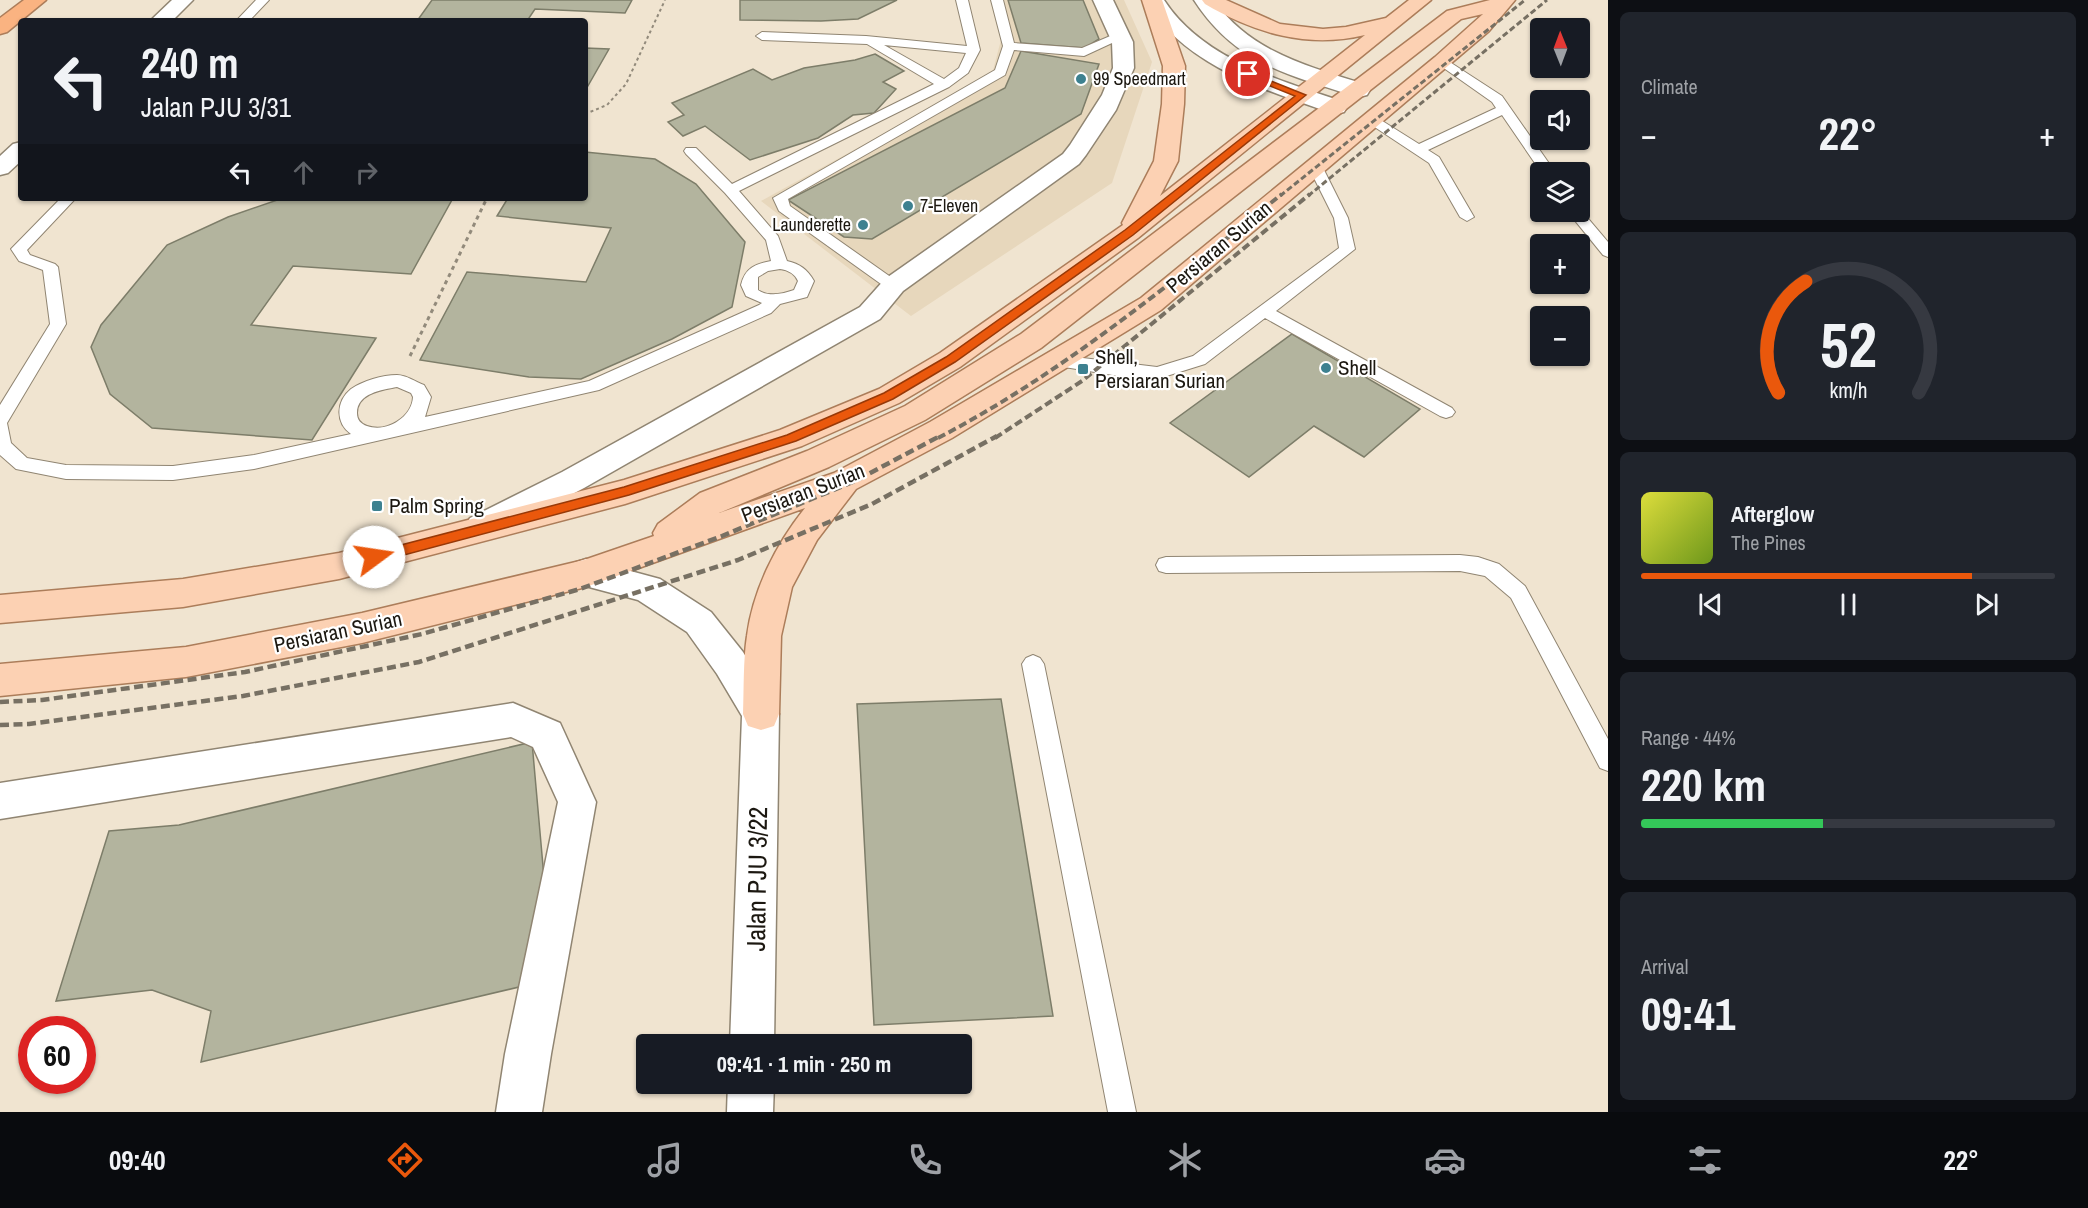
<!DOCTYPE html>
<meta charset="utf-8">
<style>
body{margin:0;font-family:"Archivo Narrow",sans-serif;background:#20242c;color:#f1f3f6;height:100vh;display:flex;flex-direction:column;font-size:22px;white-space:nowrap}
*{box-sizing:border-box;margin:0}
p{font-size:20px;color:#9ea1a6}
.icon{flex:none;width:33px;height:33px;fill:none;stroke:currentColor;stroke-width:2;stroke-linecap:round;stroke-linejoin:round}
.map{position:relative;flex:1;overflow:hidden}
.side{display:flex;flex-direction:column;gap:12px;padding:12px;background:#0d0f14;width:480px}
.side>*{flex:none}
.banner{position:absolute;left:18px;top:18px;width:570px;height:183px;border-radius:6px;box-shadow:0 2px 4px #0004;background:#171b24;color:#f1f3f6;overflow:hidden}
.needle{width:39px;rotate:359deg}
.buttons{position:absolute;left:1530px;top:18px;display:grid;gap:12px}
.buttons a{display:grid;place-items:center;width:60px;height:60px;border-radius:6px;background:#171b24;box-shadow:0 2px 4px #0004;font-size:30px}
.speed{position:absolute;left:18px;top:1016px;display:flex;gap:12px;font-size:30px;font-weight:700;text-align:center}
.speed>*{display:grid;place-content:center;width:78px;height:78px;border-radius:50%;background:#171b24;box-shadow:0 2px 4px #0004;line-height:1}
.speed .limit{border:9px solid #d22;background:#fff;color:#111}
.pin{position:absolute;display:grid;place-items:center;width:51px;height:51px;color:#fff;margin:-26px;border:3px solid #fff;border-radius:50%;box-shadow:0 2px 6px #0007}
.me{position:absolute;width:66px;margin:-33px;rotate:76deg;stroke-linejoin:round;filter:drop-shadow(0 0 4px #0008)}
.turn{display:flex;align-items:center;gap:21px;height:126px;padding:0 24px;font-size:27px}
.turn .icon{width:78px;height:78px;stroke-width:2.5}
.turn b{display:block;font-size:42px;line-height:51px}
.lanes{display:flex;align-items:center;height:57px;padding:0 24px;background:#0003;justify-content:center;gap:30px;direction:ltr}
.lanes .off{opacity:.35}
.big{font-size:45px;font-weight:800;line-height:1.1}
.side .tile{flex:1;display:flex;flex-direction:column;justify-content:center;gap:9px;min-width:0;padding:0 21px;border-radius:9px;background:#20242c}
.side .dial{align-items:center;gap:0}
.dial svg{height:156px;overflow:visible;fill:none;stroke:#363941;stroke-width:7;stroke-linecap:round;text-anchor:middle}
.dial text{fill:#f1f3f6;stroke:none}
.song{display:flex;align-items:center;gap:18px}
.cover{width:72px;height:72px;border-radius:9px;background:linear-gradient(135deg,hsl(60 70% 55%),hsl(80 70% 35%))}
.played{height:6px;border-radius:3px;background:linear-gradient(90deg,#ea580c 80%,#363941 80%)}
.keys{display:flex;justify-content:space-around;direction:ltr}
.heat{display:flex;justify-content:space-between;align-items:center;font-size:33px;direction:ltr}
.charge{height:9px;border-radius:4px;background:linear-gradient(90deg,#34c759 44%,#363941 0)}
.trip{position:absolute;left:636px;top:1034px;width:336px;height:60px;border-radius:6px;background:#171b24;box-shadow:0 2px 4px #0004;font-weight:800;line-height:60px;text-align:center}
.tabs{display:flex;height:96px;justify-content:space-around;align-items:center;background:#090b0e;color:#9ea1a6}
.tabs .icon{width:42px;height:42px}
.tabs .active{color:#ea580c}
.tabs b{font-size:27px;color:#f1f3f6}
main{display:flex;flex:1;min-height:0}
.map>svg:first-child{display:block}
.built{fill:#e7d7bc}
.building{fill:#b3b49e;stroke:#7d7d69;stroke-width:1.5}
.lines{fill:none;stroke-linecap:round;stroke-linejoin:round}
.service-casing{stroke:#908572;stroke-width:2}
.minor-casing{stroke:#908572;stroke-width:3}
.tertiary-casing{stroke:#908572;stroke-width:3}
.primary-casing{stroke:#ac7d5a;stroke-width:3}
.motorway-casing{stroke:#ac7d5a;stroke-width:3}
.path-far1{stroke:#928a7b;stroke-width:2;stroke-dasharray:3 3;stroke-linecap:butt}
.path{stroke:#928a7b;stroke-width:3;stroke-dasharray:4 4;stroke-linecap:butt}
.service{fill:#fff;fill-rule:evenodd}
.minor{fill:#fff;fill-rule:evenodd}
.tertiary{fill:#fff;fill-rule:evenodd}
.primary{fill:#fcd1b3;fill-rule:evenodd}
.motorway{fill:#fab381;fill-rule:evenodd}
.rail-far2{stroke:#777063;stroke-width:3;stroke-dasharray:6 3;stroke-linecap:butt}
.rail-far1{stroke:#777063;stroke-width:4;stroke-dasharray:8 4;stroke-linecap:butt}
.rail{stroke:#777063;stroke-width:4.5;stroke-dasharray:9 4.5;stroke-linecap:butt}
.route{fill:#ea580c;stroke:#983908;stroke-width:1.5}
.poi-dot{fill:#3d8190;stroke:#fff;stroke-width:2}
.labels{text-anchor:middle;stroke-width:4.5;stroke-linejoin:round;paint-order:stroke}
.far-poi-label{font-size:18px;fill:#1c1811;stroke:#fff;text-anchor:start}
.street-label{font-size:21px;fill:#1c1811;stroke:#fff}
.poi-label{font-size:21px;fill:#1c1811;stroke:#fff;text-anchor:start}
.near-street-label{font-size:26px;fill:#1c1811;stroke:#fff}
</style>
<main>
<div class="map">
<svg width="1608" height="1112" viewBox="0 0 1608 1112">
<rect width="100%" height="100%" fill="#f0e4d0"/>
<!-- built -->
<path class="built" d="M 990,0 L 1124,0 L 1152,62 L 1112,183 L 911,316 L 761,201 L 992,74 L 1001,40 Z"/>
<!-- building -->
<path class="building" d="M 432,0 L 632,0 L 625,13 L 535,9 L 527,21 L 417,21 Z
M 740,0 L 897,0 L 858,19 L 821,21 L 740,20 Z
M 1008,0 L 1083,0 L 1099,39 L 1085,48 L 1021,43 Z
M 585,48 L 609,49 L 585,91 Z
M 1021,51 L 1099,64 L 1081,114 L 872,239 L 844,237 L 788,200 L 1005,88 Z
M 875,54 L 904,71 L 883,82 L 896,89 L 874,113 L 853,115 L 818,138 L 750,160 L 705,126 L 683,136 L 668,122 L 684,115 L 672,103 L 753,69 L 772,80 L 804,68 L 855,60 Z
M 585,152 L 655,159 L 696,184 L 745,242 L 732,307 L 672,339 L 581,379 L 529,377 L 420,360 L 467,272 L 586,282 L 611,228 L 497,216 L 508,198 L 585,198 Z
M 283,198 L 453,198 L 411,274 L 293,266 L 251,325 L 376,338 L 312,440 L 152,428 L 110,394 L 91,347 L 101,325 L 167,245 L 228,217 Z
M 1292,334 L 1420,409 L 1364,457 L 1314,426 L 1249,477 L 1170,423 Z
M 1001,699 L 1053,1016 L 874,1025 L 857,704 Z
M 532,742 L 553,979 L 201,1062 L 211,1011 L 152,990 L 56,1001 L 109,831 L 179,825 Z"/>
<g class="lines">
<!-- service casing -->
<g class="service-casing">
<path id="service" d="M 256,0 L 269,0 L 249,21 L 236,21 Z
M 956,0 L 968,0 L 980,50 L 968,73 L 949,87 L 739,191 L 778,236 L 787,261 C 800,264 807,269 814,281 L 807,297 L 780,304 L 771,313 L 599,390 L 254,469 L 173,480 L 66,479 L 16,469 L 0,455 L 0,405 L 50,324 L 43,270 L 19,261 L 11,249 L 61,198 L 76,198 L 27,250 L 30,255 L 55,264 L 58,267 L 66,324 L 7,423 L 11,443 L 27,458 L 66,465 L 173,466 L 254,455 L 351,434 C 335,423 336,401 351,389 C 363,381 382,375 397,375 C 406,375 416,382 424,385 L 431,397 L 425,417 L 589,381 L 759,305 L 762,303 L 746,296 L 741,285 C 745,268 755,264 771,261 L 766,240 L 725,193 L 686,154 L 684,151 L 686,148 L 696,148 L 732,184 L 934,84 L 867,44 L 762,40 L 756,36 L 762,32 L 866,36 L 967,46 ZM 884,45 L 966,53 L 959,68 L 944,79 ZM 780,269 C 788,270 795,274 798,281 L 794,290 C 783,294 768,297 758,290 L 758,277 L 768,271 ZM 397,387 L 411,393 L 413,397 C 412,417 387,433 367,426 C 361,424 357,420 357,413 C 357,393 382,390 397,387 Z
M 991,0 L 1003,0 L 1014,43 L 1082,48 L 1115,34 L 1119,33 L 1125,37 L 1084,56 L 1014,50 L 1005,75 L 788,199 L 790,206 L 902,285 L 894,290 L 888,289 L 779,211 L 773,198 L 995,70 L 1003,46 Z
M 1442,57 L 1502,96 L 1555,172 L 1541,172 L 1502,115 L 1428,150 L 1439,157 L 1474,217 L 1467,221 L 1460,217 L 1429,163 L 1364,120 L 1366,117 L 1376,117 L 1419,144 L 1496,108 L 1492,102 L 1438,64 L 1436,61 Z
M 1315,162 L 1322,166 L 1348,218 L 1355,249 L 1276,311 L 1452,408 L 1455,412 L 1452,416 L 1446,418 L 1440,416 L 1265,318 L 1205,364 L 1157,379 L 1119,376 L 1052,365 L 1050,361 L 1052,357 L 1058,355 L 1157,367 L 1193,356 L 1339,248 L 1334,218 L 1308,166 Z
M 1580,209 L 1608,242 L 1608,257 L 1603,255 L 1568,212 L 1580,212 Z
M 1460,555 L 1478,557 L 1499,564 L 1525,586 L 1608,739 L 1608,771 L 1600,768 L 1511,598 L 1485,576 L 1460,571 L 1166,573 L 1159,571 L 1156,565 L 1159,559 L 1166,557 Z
M 1033,655 L 1040,658 L 1044,664 L 1136,1112 L 1108,1112 L 1022,664 L 1026,658 Z"/>
</g>
<!-- minor casing -->
<g class="minor-casing">
<path id="minor" d="M 172,0 L 193,0 L 172,21 L 150,21 Z
M 1093,0 L 1113,0 L 1133,42 L 1134,68 L 1116,110 L 1086,155 L 1079,164 L 903,291 L 880,319 L 584,488 L 492,536 L 481,540 L 470,536 L 465,527 L 470,518 L 562,472 L 860,307 L 885,279 L 1063,154 L 1070,145 L 1102,95 L 1113,68 L 1112,42 Z
M 21,142 L 21,161 L 8,173 L 0,175 L 0,156 L 13,144 Z
M 513,703 L 560,723 L 596,802 L 551,1054 L 542,1112 L 496,1112 L 505,1054 L 558,802 L 533,747 L 511,737 L 0,819 L 0,783 Z"/>
</g>
<!-- tertiary casing -->
<g class="tertiary-casing">
<path id="tertiary" d="M 1144,0 L 1164,0 C 1203,60 1280,80 1344,102 L 1347,107 L 1344,112 L 1336,114 L 1328,112 C 1258,87 1186,66 1144,0 Z
M 1194,0 L 1214,0 C 1249,52 1310,67 1367,85 L 1370,90 L 1367,95 L 1359,97 L 1351,95 C 1284,73 1235,63 1194,0 Z
M 586,559 L 660,579 L 711,612 L 743,652 L 779,714 L 774,1044 L 730,1044 L 742,716 L 717,674 L 687,632 L 638,600 L 574,583 L 569,573 L 574,563 Z
M 728,1083 L 774,1083 L 773,1112 L 727,1112 Z"/>
</g>
<!-- primary casing -->
<g class="primary-casing">
<path id="primary" d="M 1142,0 L 1162,0 L 1185,66 L 1184,104 L 1178,161 L 1160,196 L 1365,35 C 1307,49 1255,33 1205,4 L 1202,0 L 1226,0 L 1280,24 L 1323,29 L 1346,27 L 1386,18 L 1409,0 L 1431,0 L 1138,238 L 960,367 L 899,403 L 802,446 L 625,504 L 339,579 L 183,607 L 0,623 L 0,595 L 183,579 L 339,553 L 624,480 L 780,430 L 879,389 L 940,353 L 1123,225 L 1122,223 L 1154,161 L 1162,104 L 1163,66 Z
M 1490,0 L 1515,0 L 1489,31 L 1161,310 L 952,438 L 856,489 L 817,540 L 792,587 L 781,636 L 779,714 L 774,726 L 761,730 L 748,726 L 743,714 C 744,688 743,661 747,636 C 753,590 776,544 805,508 L 586,587 L 362,643 L 186,677 L 0,696 L 0,664 L 186,647 L 362,613 L 584,560 L 654,536 L 653,533 L 658,524 L 700,493 L 807,451 L 905,406 L 1021,334 L 1447,11 ZM 1483,14 L 1435,57 L 1141,298 L 930,422 L 834,473 L 719,513 L 829,467 L 925,420 L 1041,348 L 1461,19 Z"/>
</g>
<!-- motorway casing -->
<g class="motorway-casing">
<path id="motorway" d="M 24,0 L 46,0 L 7,32 L 0,34 L 0,18 Z"/>
</g>
<!-- path-far1 -->
<path class="path-far1" d="M 585,114 L 607,105 L 626,84 L 665,0"/>
<!-- path -->
<path class="path" d="M 410,356 L 487,198"/>
<!-- service -->
<use href="#service" class="service"/>
<!-- minor -->
<use href="#minor" class="minor"/>
<!-- tertiary -->
<use href="#tertiary" class="tertiary"/>
<!-- primary -->
<use href="#primary" class="primary"/>
<!-- motorway -->
<use href="#motorway" class="motorway"/>
<!-- rail-far2 -->
<path class="rail-far2" d="M 1280,196 L 1525,0
M 1308,196 L 1547,0"/>
<!-- rail-far1 -->
<path class="rail-far1" d="M 938,438 C 1063,373 1172,282 1282,194
M 995,438 L 1082,381 L 1310,194"/>
<!-- rail -->
<path class="rail" d="M 0,702 L 42,700 L 245,672 L 422,634 L 580,589 L 722,536 L 855,481 L 940,436
M 0,725 L 29,724 L 243,696 L 419,662 L 738,560 L 872,504 L 997,436"/>
</g>
<!-- route -->
<path class="route" d="M 1245,73 L 1251,73 L 1306,95 L 1133,235 L 955,362 L 893,399 L 796,441 L 629,495 L 374,563 L 369,561 L 367,557 L 369,553 L 374,552 L 624,487 L 787,435 L 884,393 L 946,357 L 1125,230 L 1295,96 L 1245,76 Z"/>
<!-- markers -->
<g class="poi-dot">
<circle cx="1081" cy="79" r="6"/>
<circle cx="908" cy="206" r="6"/>
<circle cx="863" cy="225" r="6"/>
<circle cx="1326" cy="368" r="6"/>
<rect x="1077" y="363" width="12" height="12" rx="3"/>
<rect x="371" y="500" width="12" height="12" rx="3"/>
</g>
<g class="labels">
<!-- far-poi labels -->
<g class="far-poi-label">
<text x="1093" y="85">99 Speedmart</text>
<text x="920" y="212">7-Eleven</text>
<text x="851" y="231" text-anchor="end">Launderette</text>
</g>
<!-- street labels -->
<g class="street-label">
<text transform="translate(1219 247) rotate(-40)" y="7">Persiaran Surian</text>
<text transform="translate(803 493) rotate(-21)" y="7">Persiaran Surian</text>
<text transform="translate(338 632) rotate(-12)" y="7">Persiaran Surian</text>
</g>
<!-- poi labels -->
<g class="poi-label">
<text x="1095" y="364">Shell,<tspan x="1095" dy="24">Persiaran Surian</tspan></text>
<text x="1338" y="375">Shell</text>
<text x="389" y="513">Palm Spring</text>
</g>
<!-- near-street labels -->
<g class="near-street-label">
<text transform="translate(757 879) rotate(-89)" y="9">Jalan PJU 3/22</text>
</g>
</g>
</svg>
<div class="buttons">
<a><svg class="needle" viewBox="-14 -14 28 28"><path d="M0-13l5 13h-10z" fill="#e53935"/><path d="M0 13l5-13h-10z" fill="#9ea1a6"/></svg></a>
<a><svg class="icon" aria-label="sound" viewBox="0 0 24 24"><path d="M4 9h4l5-4v14l-5-4H4zM17 9q2 3 0 6"/></svg></a>
<a><svg class="icon" aria-label="layers" viewBox="0 0 24 24"><path d="M12 4l9 5-9 5-9-5zM3 14l9 5 9-5"/></svg></a>
<a>+</a>
<a>−</a>
</div>
<div class="speed"><div class="limit">60</div></div>
<div class="pin" style="left:1248px;top:74px;background:#d93025"><svg class="icon" aria-label="arrive" viewBox="0 0 24 24"><path d="M6 21V4h12l-3 4 3 4H6"/></svg></div>
<svg class="me" style="left:374px;top:557px" viewBox="-20 -20 40 40"><circle r="19" fill="#fff"/><path d="M0-13L10 11 0 6-10 11z" fill="#ea580c"/></svg>
<div class="trip">09:41 · 1 min · 250 m</div>
<div class="banner">
<div class="turn"><svg class="icon" aria-label="left" viewBox="0 0 24 24"><path d="M17 20v-9H6M10 6l-5 5 5 5"/></svg><div><b>240 m</b>Jalan PJU 3/31</div></div>
<div class="lanes"><svg class="icon" aria-label="left" viewBox="0 0 24 24"><path d="M17 20v-9H6M10 6l-5 5 5 5"/></svg><svg class="icon off" aria-label="ahead" viewBox="0 0 24 24"><path d="M12 20V5M6 11l6-6 6 6"/></svg><svg class="icon off" aria-label="right" viewBox="0 0 24 24"><path d="M7 20v-9h11M14 6l5 5-5 5"/></svg></div>
</div>
</div>
<section class="side">
<div class="tile"><p>Climate</p>
<div class="heat"><a>−</a><b class="big">22°</b><a>+</a></div>
</div>
<div class="tile dial"><svg viewBox="0 0 100 80">
<path d="M14 69A42 42 0 1 1 86 69"/>
<path d="M14 69A42 42 0 0 1 28 12" stroke="#ea580c"/>
<text x="50" y="56" font-size="32" font-weight="700">52</text>
<text x="50" y="72" font-size="11">km/h</text>
</svg></div>
<div class="tile">
<div class="song"><i class="cover"></i><div><b>Afterglow</b><p>The Pines</p></div></div>
<div class="played"></div>
<div class="keys"><svg class="icon" aria-label="previous" viewBox="0 0 24 24"><path d="M18 5L8 12l10 7zM5 5v14"/></svg><svg class="icon" aria-label="pause" viewBox="0 0 24 24"><path d="M8 5v14M16 5v14"/></svg><svg class="icon" aria-label="next" viewBox="0 0 24 24"><path d="M6 5l10 7-10 7zM19 5v14"/></svg></div>
</div>
<div class="tile"><p>Range · 44%</p><b class="big">220 km</b><div class="charge"></div></div>
<div class="tile"><p>Arrival</p><b class="big">09:41</b></div>
</section>
</main>
<nav class="tabs">
<b>09:40</b>
<svg class="icon active" aria-label="directions" viewBox="0 0 24 24"><path d="M12 3l9 9-9 9-9-9zM9 14v-3h6M13 9l2 2-2 2"/></svg>
<svg class="icon" aria-label="music" viewBox="0 0 24 24"><path d="M9 18V5l10-2v13"/><circle cx="6" cy="18" r="3"/><circle cx="16" cy="16" r="3"/></svg>
<svg class="icon" aria-label="phone" viewBox="0 0 24 24"><path d="M5 4h4l2 5-3 2q2 4 5 5l2-3 5 2v4C11 20 4 13 5 4z"/></svg>
<svg class="icon" aria-label="climate" viewBox="0 0 24 24"><path d="M12 3v18M4 7l16 10M4 17L20 7"/></svg>
<svg class="icon" aria-label="car" viewBox="0 0 24 24"><path d="M5 17H2v-5l4-1 3-4h7l3 4 3 1v5h-3M9 17h6M6 11h13"/><circle cx="7" cy="17" r="2"/><circle cx="17" cy="17" r="2"/></svg>
<svg class="icon" aria-label="filters" viewBox="0 0 24 24"><path d="M4 7h16M4 17h16"/><circle cx="9" cy="7" r="2"/><circle cx="15" cy="17" r="2"/></svg>
<b>22°</b>
</nav>
